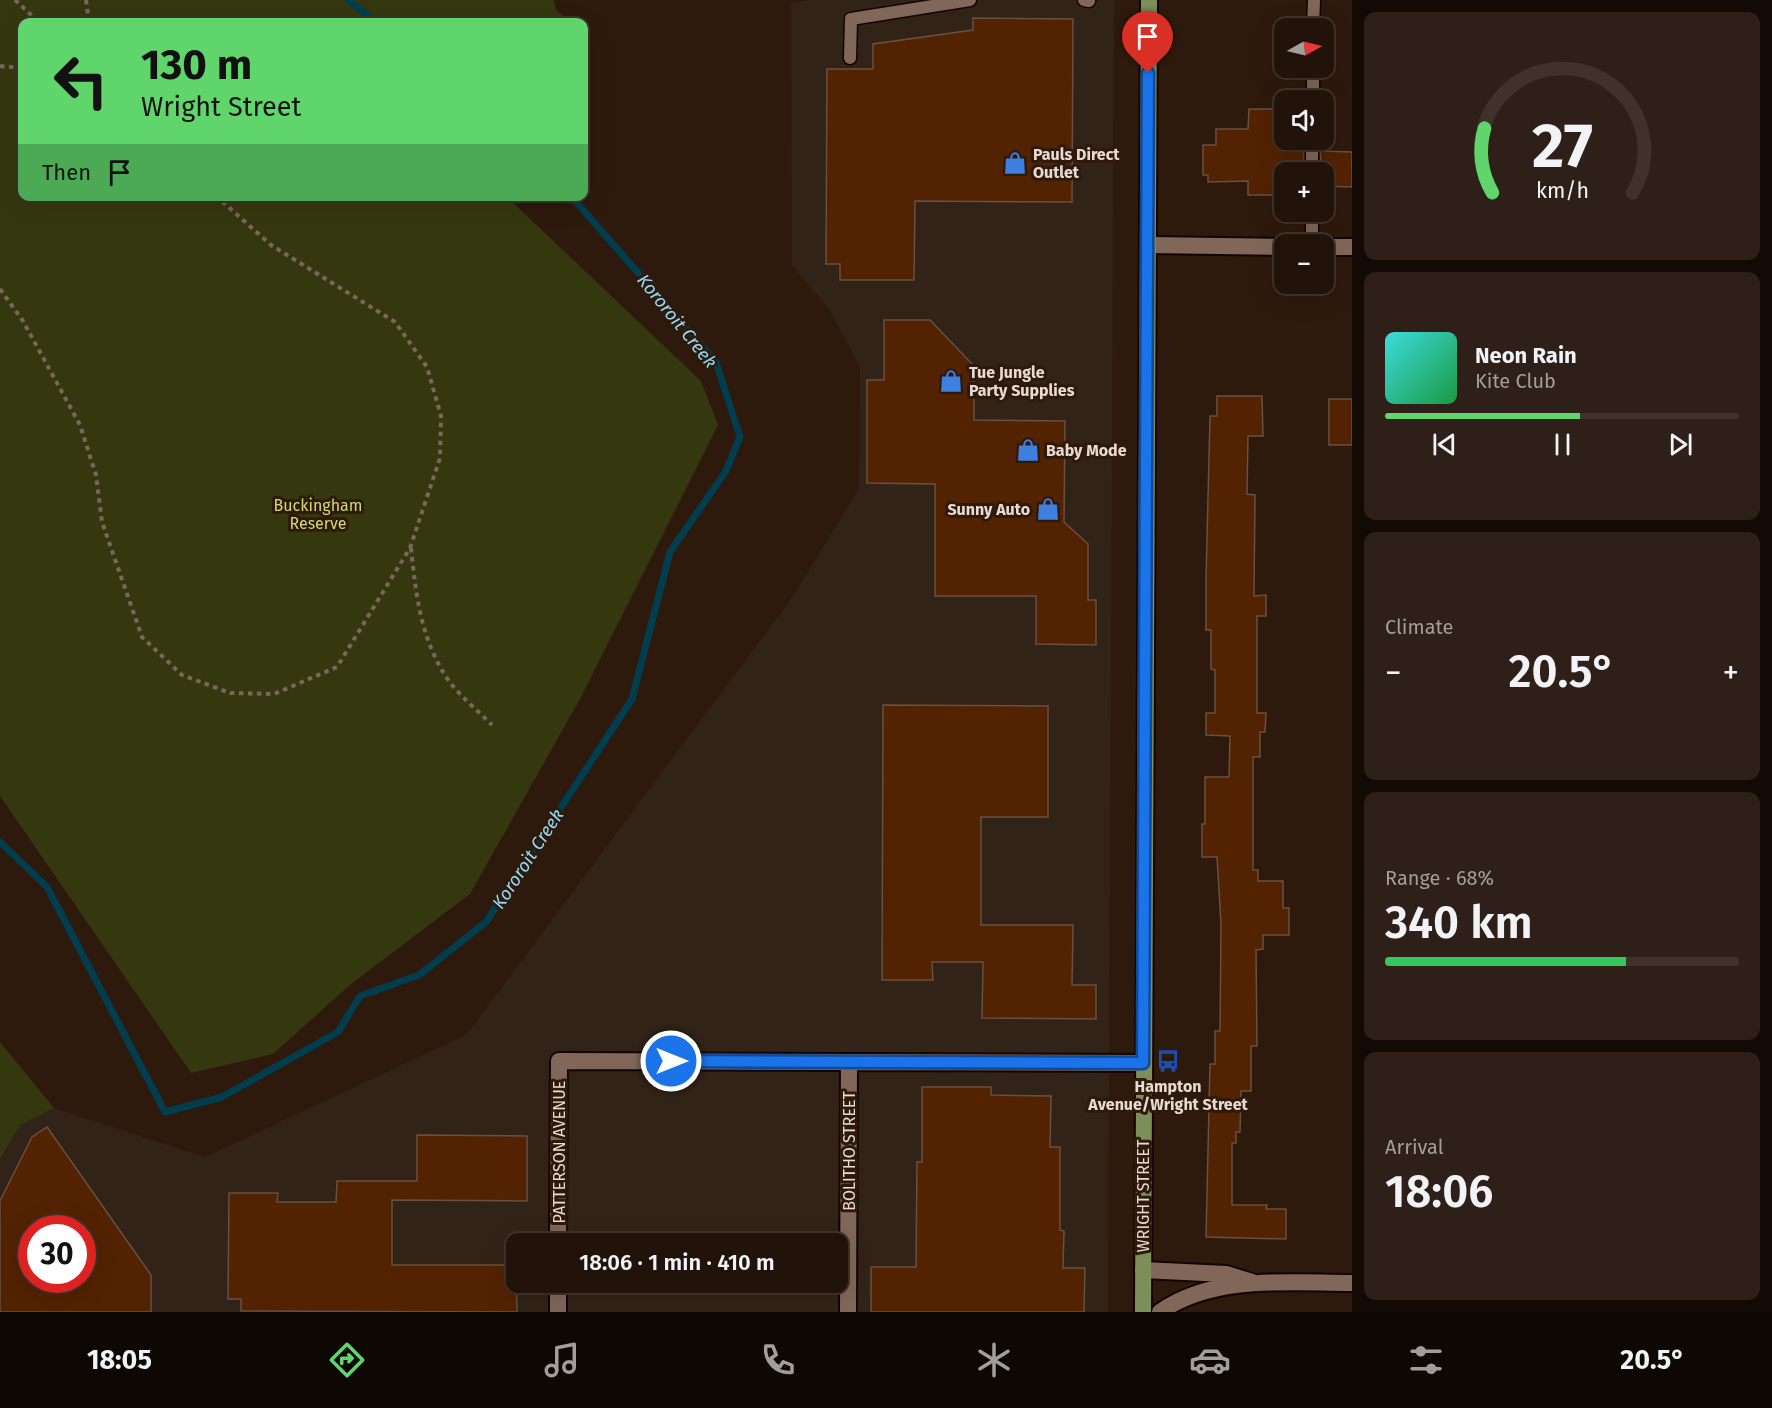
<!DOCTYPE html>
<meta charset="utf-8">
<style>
body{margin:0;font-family:"Fira Sans",sans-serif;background:#2e2018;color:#f1f3f6;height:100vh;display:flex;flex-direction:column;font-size:22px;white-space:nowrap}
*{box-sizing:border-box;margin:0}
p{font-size:20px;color:#a29e9c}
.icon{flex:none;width:33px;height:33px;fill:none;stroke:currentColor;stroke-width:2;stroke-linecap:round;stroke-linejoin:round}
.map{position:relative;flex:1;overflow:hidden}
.panel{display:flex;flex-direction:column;gap:12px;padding:12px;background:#130a06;width:420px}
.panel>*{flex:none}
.top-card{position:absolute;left:18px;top:18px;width:570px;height:183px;border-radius:12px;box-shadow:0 6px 24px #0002,0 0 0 2px #3f322b;background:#5fd56b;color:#111;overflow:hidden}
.needle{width:39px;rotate:82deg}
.controls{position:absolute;left:1274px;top:18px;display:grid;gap:12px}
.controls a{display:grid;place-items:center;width:60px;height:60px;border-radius:12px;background:#22130a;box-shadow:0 6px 24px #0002,0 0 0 2px #3f322b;font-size:30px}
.speed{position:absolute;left:18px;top:1215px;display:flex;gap:12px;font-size:30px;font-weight:700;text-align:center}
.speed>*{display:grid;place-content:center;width:78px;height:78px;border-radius:50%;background:#22130a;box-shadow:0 6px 24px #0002,0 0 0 2px #3f322b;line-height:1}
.speed .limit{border:9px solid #d22;background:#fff;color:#111}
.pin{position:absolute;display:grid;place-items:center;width:51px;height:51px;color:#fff;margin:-62px -26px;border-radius:50% 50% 50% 0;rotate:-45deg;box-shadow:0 0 6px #0007}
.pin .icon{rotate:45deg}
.me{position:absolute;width:66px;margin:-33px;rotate:90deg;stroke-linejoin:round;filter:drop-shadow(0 0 4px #0008)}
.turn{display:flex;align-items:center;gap:21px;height:126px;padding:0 24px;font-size:27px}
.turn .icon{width:78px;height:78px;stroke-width:2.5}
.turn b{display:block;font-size:42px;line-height:51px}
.then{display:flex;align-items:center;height:57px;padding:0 24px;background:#0003;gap:12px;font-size:22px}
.big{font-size:45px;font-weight:600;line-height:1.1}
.panel .widget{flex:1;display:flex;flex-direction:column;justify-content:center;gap:9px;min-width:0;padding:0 21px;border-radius:12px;background:#2e2018}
.panel .dial{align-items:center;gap:0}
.dial svg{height:156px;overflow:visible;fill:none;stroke:#3f322b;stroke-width:7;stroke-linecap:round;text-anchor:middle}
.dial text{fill:#f1f3f6;stroke:none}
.song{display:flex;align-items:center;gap:18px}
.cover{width:72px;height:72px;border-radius:9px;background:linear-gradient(135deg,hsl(180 70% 55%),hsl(140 70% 35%))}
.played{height:6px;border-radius:3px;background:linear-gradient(90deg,#5fd56b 55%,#3f322b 55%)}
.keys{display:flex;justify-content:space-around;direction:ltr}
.heat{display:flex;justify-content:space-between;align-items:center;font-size:33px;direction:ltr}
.charge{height:9px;border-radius:4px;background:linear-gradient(90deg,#34c759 68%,#3f322b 0)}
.trip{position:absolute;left:506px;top:1233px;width:342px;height:60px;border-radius:12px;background:#22130a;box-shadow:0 6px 24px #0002,0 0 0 2px #3f322b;font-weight:600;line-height:60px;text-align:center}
.dock{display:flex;height:96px;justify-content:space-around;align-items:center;background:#0e0804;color:#a29e9c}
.dock .icon{width:42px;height:42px}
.dock .current{color:#5fd56b}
.dock b{font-size:27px;color:#f1f3f6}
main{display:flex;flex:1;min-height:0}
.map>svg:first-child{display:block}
.industrial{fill:#312317;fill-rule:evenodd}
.green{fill:#35380e}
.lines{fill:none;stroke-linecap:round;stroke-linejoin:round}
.stream{stroke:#003e4f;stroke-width:7}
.building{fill:#532200;stroke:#685042;stroke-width:1.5;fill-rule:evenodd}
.service-casing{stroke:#150400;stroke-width:15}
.minor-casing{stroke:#150400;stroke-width:20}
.tertiary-casing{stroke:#150400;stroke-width:20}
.primary-casing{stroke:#150400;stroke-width:20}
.path{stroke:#79665c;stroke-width:4;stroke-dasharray:4.5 4.5;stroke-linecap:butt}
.service{stroke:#806759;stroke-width:12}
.minor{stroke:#806759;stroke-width:16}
.tertiary{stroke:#806759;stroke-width:16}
.primary{stroke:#7c8f5a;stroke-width:16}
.route-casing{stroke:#114b97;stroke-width:15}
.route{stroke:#1a73e8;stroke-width:10}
.labels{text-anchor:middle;stroke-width:6;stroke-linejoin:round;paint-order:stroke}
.poi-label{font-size:16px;font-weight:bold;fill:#e8dad1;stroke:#2e190d;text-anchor:start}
.park-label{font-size:16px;fill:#d2dc6d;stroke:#2e190d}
.street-label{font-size:16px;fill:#e8dad1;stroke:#2e190d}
.water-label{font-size:18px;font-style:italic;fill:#90daf4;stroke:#2e190d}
</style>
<main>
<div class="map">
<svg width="1352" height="1312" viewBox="0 0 1352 1312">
<rect width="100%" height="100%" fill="#2e190d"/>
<!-- industrial -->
<path class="industrial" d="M 810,0 L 1114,0 L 1108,1312 L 0,1312 L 0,1159 L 20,1125 L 54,1108 L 205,1157 L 466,1035 L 794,595 L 859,488 L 860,367 L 828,308 L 792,266 L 791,3 ZM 32,1228 L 82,1228 L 82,1280 L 32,1280 ZM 516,1244 L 837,1244 L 837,1282 L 516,1282 Z"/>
<!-- green -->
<path class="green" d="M 0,0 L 554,0 L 556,10 L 571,22 L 22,22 L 22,196 L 507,197 L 701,381 L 718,425 L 580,699 L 470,894 L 351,984 L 273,1054 L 191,1073 L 0,796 Z
M 0,1042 L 54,1108 L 20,1125 L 0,1159 Z"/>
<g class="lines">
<!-- stream -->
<path class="stream" d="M 348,0 L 376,22
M 0,842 L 47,887 L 165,1112 L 222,1097 L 338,1032 L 360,996 L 419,975 L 486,922 L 632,699 L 670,552 L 726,471 L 740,437 L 716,362 L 571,196"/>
</g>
<!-- building -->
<path class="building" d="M 973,18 L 1073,19 L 1072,202 L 915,201 L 914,280 L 840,280 L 840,264 L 826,264 L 827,69 L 873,69 L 873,44 L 973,30 Z
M 1249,109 L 1284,109 L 1284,140 L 1299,140 L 1299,151 L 1304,151 L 1304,172 L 1284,172 L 1280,195 L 1248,195 L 1248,181 L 1208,182 L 1208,175 L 1203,175 L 1203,145 L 1216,145 L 1216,129 L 1248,129 Z
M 1320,151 L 1352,152 L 1352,187 L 1323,186 Z
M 884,320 L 930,320 L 974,366 L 974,420 L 1065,421 L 1064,522 L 1088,544 L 1088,600 L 1096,600 L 1096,645 L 1036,644 L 1036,596 L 935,596 L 935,484 L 867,483 L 867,380 L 884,380 Z
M 1217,396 L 1262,396 L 1263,436 L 1248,436 L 1247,494 L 1255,495 L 1254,596 L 1266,595 L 1266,616 L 1257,616 L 1257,713 L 1266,713 L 1265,732 L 1260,732 L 1260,757 L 1253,757 L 1253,870 L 1258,870 L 1258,881 L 1283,881 L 1283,908 L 1289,908 L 1289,935 L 1263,935 L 1263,949 L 1256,950 L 1257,1046 L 1251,1046 L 1251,1091 L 1241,1091 L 1240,1132 L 1236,1132 L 1236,1143 L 1232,1143 L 1232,1205 L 1267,1205 L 1266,1209 L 1286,1209 L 1286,1239 L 1206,1237 L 1210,1064 L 1215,1064 L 1215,1031 L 1220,1031 L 1221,924 L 1217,857 L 1202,857 L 1202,824 L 1205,824 L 1205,777 L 1229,777 L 1230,736 L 1206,735 L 1206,713 L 1215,713 L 1215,670 L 1211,669 L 1211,630 L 1206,630 L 1206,580 L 1210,416 L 1217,416 Z
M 1329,399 L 1352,399 L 1352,445 L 1329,445 Z
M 883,705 L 1048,706 L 1048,817 L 981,817 L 981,925 L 1073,925 L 1072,985 L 1096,985 L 1096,1019 L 982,1018 L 983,962 L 932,962 L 933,980 L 882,980 Z
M 922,1087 L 991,1087 L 991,1095 L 1051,1096 L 1050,1147 L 1060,1147 L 1060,1230 L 1064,1231 L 1063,1268 L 1085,1268 L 1084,1312 L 871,1312 L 871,1267 L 916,1267 L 917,1162 L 922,1162 Z
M 47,1127 L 151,1275 L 151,1312 L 0,1312 L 0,1201 L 32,1137 ZM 32,1228 L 82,1228 L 82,1280 L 32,1280 Z
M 417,1135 L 527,1136 L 527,1201 L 392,1200 L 392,1265 L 516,1265 L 517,1312 L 241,1311 L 241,1299 L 228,1299 L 229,1193 L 278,1193 L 277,1202 L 336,1202 L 337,1181 L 417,1181 Z"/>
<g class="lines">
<!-- service casing -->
<g class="service-casing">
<path id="service" d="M 1084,0 L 1089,1
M 1313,28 L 1314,0
M 850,58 L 851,19 L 970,0
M 1313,100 L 1313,68
M 1312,172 L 1312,140
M 1312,212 L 1312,244"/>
</g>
<!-- minor casing -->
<g class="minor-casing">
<path id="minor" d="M 558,1244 L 559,1061 L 1143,1063
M 1143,1270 L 1226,1274 L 1252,1282
M 558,1312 L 558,1282
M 848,1312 L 849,1062
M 1160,1312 C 1214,1274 1290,1283 1352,1283"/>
</g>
<!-- tertiary casing -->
<g class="tertiary-casing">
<path id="tertiary" d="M 1148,245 L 1284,247
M 1323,247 L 1352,247"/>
</g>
<!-- primary casing -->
<g class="primary-casing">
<path id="primary" d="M 1143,1312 L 1149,0"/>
</g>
<!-- path -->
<path class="path" d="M 15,0 L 39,22
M 86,0 L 89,22
M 0,66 L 22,68
M 0,289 L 23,321 L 80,425 L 96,475 L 102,522 L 142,637 L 182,675 L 230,693 L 274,694 L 337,667 L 410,548 L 440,458 L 441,416 L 427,367 L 395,322 L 271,245 L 216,196
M 411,548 C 416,596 421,641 449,681 C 461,697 478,711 492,725"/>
<!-- service -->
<use href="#service" class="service"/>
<!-- minor -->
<use href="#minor" class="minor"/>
<!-- tertiary -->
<use href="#tertiary" class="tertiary"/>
<!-- primary -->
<use href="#primary" class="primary"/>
</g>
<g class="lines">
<!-- route casing -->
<g class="route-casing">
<path id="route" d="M 671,1061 L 1143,1063 L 1148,73"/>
</g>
<!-- route -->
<use href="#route" class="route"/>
</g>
<!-- icons -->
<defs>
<g id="shop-bare" transform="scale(1.8)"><path d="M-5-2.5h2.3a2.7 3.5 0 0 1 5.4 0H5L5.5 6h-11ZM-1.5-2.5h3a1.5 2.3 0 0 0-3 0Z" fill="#3f7fe0" stroke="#2e190d" stroke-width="2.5" paint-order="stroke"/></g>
<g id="bus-bare" transform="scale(1.8)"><path d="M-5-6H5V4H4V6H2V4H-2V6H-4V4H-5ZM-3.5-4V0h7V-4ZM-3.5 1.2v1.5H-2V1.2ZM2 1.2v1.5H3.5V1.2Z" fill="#1a4fb4" stroke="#2e190d" stroke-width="2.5" paint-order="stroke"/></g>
</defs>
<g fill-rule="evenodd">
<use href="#shop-bare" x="1015" y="163"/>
<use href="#shop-bare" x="951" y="381"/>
<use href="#shop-bare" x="1028" y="450"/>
<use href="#shop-bare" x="1048" y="509"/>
<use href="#bus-bare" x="1168" y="1061"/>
</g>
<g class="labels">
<!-- poi labels -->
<g class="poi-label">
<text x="1033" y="160">Pauls Direct<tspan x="1033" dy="18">Outlet</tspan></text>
<text x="969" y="378">Tue Jungle<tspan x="969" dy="18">Party Supplies</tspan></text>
<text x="1046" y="456">Baby Mode</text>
<text x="1030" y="515" text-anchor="end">Sunny Auto</text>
<text x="1168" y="1092" text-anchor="middle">Hampton<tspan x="1168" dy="18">Avenue/Wright Street</tspan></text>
</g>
<!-- park labels -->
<g class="park-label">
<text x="318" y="511">Buckingham<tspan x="318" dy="18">Reserve</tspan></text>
</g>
<!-- street labels -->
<g class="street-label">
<text transform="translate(849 1151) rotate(-90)" y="6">BOLITHO STREET</text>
<text transform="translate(559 1152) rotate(-90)" y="6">PATTERSON AVENUE</text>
<text transform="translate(1143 1196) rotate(-90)" y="6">WRIGHT STREET</text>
</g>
<!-- water labels -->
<g class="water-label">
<text transform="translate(677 321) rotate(51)" y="6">Kororoit Creek</text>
<text transform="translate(528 859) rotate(-57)" y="6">Kororoit Creek</text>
</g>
</g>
</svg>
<div class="controls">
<a><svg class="needle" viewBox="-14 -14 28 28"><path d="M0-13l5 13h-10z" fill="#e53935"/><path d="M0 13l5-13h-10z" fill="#a29e9c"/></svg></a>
<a><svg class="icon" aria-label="sound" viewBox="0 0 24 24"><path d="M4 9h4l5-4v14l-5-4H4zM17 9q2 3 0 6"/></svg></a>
<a>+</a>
<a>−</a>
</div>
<div class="speed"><div class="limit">30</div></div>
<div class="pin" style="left:1148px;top:73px;background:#d93025"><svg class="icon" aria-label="arrive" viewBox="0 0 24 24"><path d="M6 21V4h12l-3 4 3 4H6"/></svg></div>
<svg class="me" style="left:671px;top:1061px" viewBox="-20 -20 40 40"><circle r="17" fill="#1a73e8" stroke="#fff" stroke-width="3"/><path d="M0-11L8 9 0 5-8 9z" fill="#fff"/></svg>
<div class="trip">18:06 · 1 min · 410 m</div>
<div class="top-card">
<div class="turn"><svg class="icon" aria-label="left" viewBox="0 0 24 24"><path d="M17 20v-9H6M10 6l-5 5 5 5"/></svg><div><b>130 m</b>Wright Street</div></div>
<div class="then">Then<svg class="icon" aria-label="arrive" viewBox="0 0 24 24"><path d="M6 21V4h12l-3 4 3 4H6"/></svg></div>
</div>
</div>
<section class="panel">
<div class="widget dial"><svg viewBox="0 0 100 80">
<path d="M14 69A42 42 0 1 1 86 69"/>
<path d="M14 69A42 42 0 0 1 10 36" stroke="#5fd56b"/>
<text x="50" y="56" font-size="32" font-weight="700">27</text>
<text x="50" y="72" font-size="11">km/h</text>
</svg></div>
<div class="widget">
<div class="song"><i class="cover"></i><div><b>Neon Rain</b><p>Kite Club</p></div></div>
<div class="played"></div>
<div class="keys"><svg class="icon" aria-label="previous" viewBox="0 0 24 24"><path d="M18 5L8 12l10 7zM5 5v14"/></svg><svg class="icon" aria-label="pause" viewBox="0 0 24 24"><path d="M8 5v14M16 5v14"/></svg><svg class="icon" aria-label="next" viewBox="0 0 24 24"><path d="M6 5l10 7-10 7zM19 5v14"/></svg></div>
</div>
<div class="widget"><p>Climate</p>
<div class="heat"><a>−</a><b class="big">20.5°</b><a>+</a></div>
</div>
<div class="widget"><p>Range · 68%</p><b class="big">340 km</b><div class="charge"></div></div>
<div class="widget"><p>Arrival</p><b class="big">18:06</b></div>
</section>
</main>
<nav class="dock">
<b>18:05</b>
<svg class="icon current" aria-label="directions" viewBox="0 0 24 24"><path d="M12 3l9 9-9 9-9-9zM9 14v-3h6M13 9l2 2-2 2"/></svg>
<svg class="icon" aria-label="music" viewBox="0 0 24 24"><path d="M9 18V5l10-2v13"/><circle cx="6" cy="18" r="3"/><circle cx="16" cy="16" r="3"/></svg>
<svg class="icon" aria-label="phone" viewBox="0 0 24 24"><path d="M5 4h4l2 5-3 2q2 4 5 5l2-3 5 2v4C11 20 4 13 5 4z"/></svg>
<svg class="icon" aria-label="climate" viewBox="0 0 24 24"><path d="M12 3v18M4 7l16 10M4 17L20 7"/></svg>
<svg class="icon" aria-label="car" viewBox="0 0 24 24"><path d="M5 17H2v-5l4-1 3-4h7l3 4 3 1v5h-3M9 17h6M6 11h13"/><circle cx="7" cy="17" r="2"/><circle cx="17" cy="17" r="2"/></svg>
<svg class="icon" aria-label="filters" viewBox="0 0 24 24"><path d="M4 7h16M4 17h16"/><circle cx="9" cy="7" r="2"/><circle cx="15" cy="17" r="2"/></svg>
<b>20.5°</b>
</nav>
